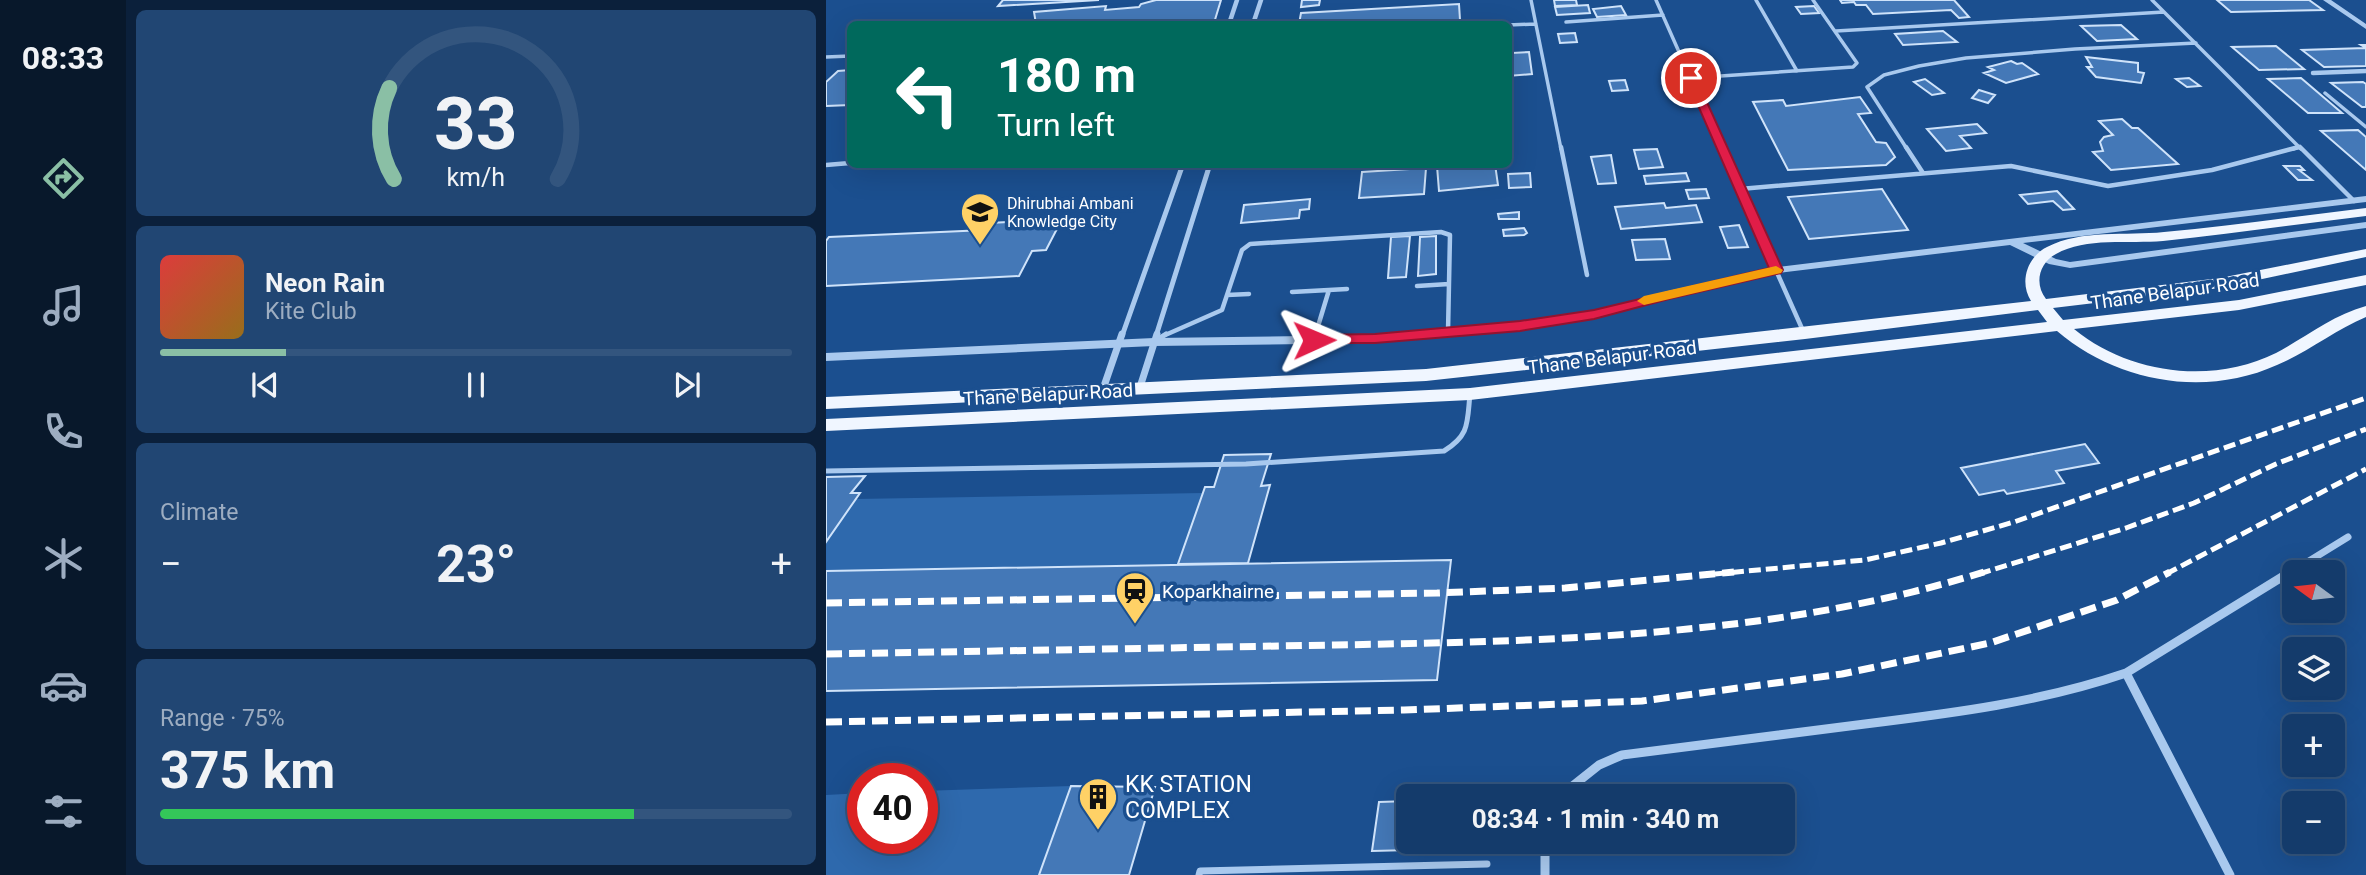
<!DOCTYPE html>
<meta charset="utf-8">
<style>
body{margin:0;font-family:Roboto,sans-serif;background:#214673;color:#f1f3f6;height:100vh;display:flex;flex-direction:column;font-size:26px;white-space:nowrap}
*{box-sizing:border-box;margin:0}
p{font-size:23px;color:#9dadc1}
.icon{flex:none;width:38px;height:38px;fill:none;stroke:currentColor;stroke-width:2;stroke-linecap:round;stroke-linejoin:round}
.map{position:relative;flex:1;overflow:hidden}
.details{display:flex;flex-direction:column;gap:10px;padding:10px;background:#0b203b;width:700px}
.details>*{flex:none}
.hud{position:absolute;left:21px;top:21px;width:665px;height:147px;border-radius:10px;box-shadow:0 7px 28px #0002,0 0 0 2px #33557e;background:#00695c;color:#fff;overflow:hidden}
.needle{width:46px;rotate:285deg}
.tools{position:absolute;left:1456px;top:560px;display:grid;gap:14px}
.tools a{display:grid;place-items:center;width:63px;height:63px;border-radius:10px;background:#143b6b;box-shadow:0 7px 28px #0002,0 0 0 2px #33557e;font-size:35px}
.speed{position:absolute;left:21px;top:763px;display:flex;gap:14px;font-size:35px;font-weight:700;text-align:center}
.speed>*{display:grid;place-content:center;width:91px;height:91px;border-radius:50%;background:#143b6b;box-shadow:0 7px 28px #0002,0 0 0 2px #33557e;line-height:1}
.speed .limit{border:10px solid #d22;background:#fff;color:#111}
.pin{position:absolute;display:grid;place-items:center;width:60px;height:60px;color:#fff;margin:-30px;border:4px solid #fff;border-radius:50%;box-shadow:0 2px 7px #0007}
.me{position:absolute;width:77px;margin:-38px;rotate:89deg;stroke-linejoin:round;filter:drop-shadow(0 0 5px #0008)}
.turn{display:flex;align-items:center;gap:24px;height:147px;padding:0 35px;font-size:32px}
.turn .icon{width:91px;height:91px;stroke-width:2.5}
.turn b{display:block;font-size:49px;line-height:60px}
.big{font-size:52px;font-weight:700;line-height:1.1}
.details .widget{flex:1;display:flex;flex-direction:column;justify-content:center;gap:10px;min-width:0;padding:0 24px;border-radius:10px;background:#214673}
.details .dial{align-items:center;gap:0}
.dial svg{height:182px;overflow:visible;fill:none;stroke:#33557e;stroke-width:7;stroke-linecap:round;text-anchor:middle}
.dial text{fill:#f1f3f6;stroke:none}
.song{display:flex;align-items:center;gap:21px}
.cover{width:84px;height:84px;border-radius:10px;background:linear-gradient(135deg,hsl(0 70% 55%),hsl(40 70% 35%))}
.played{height:7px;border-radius:4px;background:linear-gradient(90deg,#8abfa5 20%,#33557e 20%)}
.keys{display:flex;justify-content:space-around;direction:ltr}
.heat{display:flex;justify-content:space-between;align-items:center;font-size:38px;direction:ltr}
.charge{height:10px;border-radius:5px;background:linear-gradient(90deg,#34c759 75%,#33557e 0)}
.trip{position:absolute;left:570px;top:784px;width:399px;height:70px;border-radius:10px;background:#143b6b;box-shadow:0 7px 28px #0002,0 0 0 2px #33557e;font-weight:700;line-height:70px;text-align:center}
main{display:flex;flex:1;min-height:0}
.tab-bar{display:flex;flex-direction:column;width:126px;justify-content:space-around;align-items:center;background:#08182b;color:#9dadc1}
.tab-bar .icon{width:49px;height:49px}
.tab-bar .active{color:#8abfa5}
.tab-bar b{font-size:32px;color:#f1f3f6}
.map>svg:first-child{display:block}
.green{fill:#2e69ad}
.building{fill:#4478b7;stroke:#cfe3fa;stroke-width:2}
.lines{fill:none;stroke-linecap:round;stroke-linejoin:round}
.service-far3{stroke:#a9c9ee;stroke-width:3.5}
.service-far2{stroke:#a9c9ee;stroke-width:4.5}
.service-far1{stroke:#a9c9ee;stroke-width:5}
.service{stroke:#a9c9ee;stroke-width:7}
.minor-far3{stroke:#a9c9ee;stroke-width:4.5}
.minor-far2{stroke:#a9c9ee;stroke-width:5}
.minor-far1{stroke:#a9c9ee;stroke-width:7}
.minor{stroke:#a9c9ee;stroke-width:9}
.tertiary{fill:#a9c9ee;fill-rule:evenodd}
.primary{fill:#f0f6ff;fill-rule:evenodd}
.rail-far1{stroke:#fff;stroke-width:5;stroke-dasharray:12 5;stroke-linecap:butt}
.rail{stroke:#fff;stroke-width:7;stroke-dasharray:16 7;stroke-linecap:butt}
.route{fill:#e11d48;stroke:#92132f;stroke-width:2}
.slow{fill:#f59e0b}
.labels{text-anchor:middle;stroke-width:7;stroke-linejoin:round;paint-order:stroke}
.far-poi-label{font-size:16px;fill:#fff;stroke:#1b4f8f;text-anchor:start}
.street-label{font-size:19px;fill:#fff;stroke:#1b4f8f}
.poi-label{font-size:19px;fill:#fff;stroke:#1b4f8f;text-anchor:start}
.near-poi-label{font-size:23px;fill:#fff;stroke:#1b4f8f;text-anchor:start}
</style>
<main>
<nav class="tab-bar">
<b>08:33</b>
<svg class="icon active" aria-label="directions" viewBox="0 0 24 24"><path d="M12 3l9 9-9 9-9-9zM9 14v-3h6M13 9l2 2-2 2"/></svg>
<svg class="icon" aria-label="music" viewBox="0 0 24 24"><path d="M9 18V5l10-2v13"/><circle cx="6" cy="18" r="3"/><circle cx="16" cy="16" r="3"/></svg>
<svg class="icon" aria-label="phone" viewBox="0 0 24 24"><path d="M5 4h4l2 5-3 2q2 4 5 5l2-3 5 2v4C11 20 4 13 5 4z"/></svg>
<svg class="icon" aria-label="climate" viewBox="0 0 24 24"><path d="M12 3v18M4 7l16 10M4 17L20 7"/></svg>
<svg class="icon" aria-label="car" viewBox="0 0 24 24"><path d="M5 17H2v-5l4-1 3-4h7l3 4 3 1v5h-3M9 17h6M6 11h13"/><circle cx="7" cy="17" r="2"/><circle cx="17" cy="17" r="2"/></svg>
<svg class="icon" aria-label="filters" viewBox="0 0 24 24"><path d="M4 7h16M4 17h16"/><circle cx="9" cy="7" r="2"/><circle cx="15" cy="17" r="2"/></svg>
</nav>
<section class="details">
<div class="widget dial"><svg viewBox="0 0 100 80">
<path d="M14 69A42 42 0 1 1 86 69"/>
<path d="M14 69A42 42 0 0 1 12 29" stroke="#8abfa5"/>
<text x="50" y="56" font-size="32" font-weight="700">33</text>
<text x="50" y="72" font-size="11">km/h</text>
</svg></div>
<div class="widget">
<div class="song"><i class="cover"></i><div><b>Neon Rain</b><p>Kite Club</p></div></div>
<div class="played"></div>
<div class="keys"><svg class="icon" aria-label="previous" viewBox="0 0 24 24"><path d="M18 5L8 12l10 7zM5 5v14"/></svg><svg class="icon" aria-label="pause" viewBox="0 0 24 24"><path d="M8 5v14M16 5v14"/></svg><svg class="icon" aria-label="next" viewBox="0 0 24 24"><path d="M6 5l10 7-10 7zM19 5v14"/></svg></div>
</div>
<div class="widget"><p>Climate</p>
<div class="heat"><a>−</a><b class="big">23°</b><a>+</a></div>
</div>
<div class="widget"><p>Range · 75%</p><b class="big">375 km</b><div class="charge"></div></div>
</section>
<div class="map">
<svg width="1540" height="875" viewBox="0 0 1540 875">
<rect width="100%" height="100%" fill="#1b4f8f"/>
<!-- green -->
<path class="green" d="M 377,493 L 352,564 L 0,571 L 0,542 L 30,499 Z
M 245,786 L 213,875 L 0,875 L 0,795 L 37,793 L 37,838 L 96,838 L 96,791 Z"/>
<!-- building -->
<path class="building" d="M 177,0 L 273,0 L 172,6 Z
M 330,0 L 395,0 L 388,23 L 210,24 L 208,12 L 280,6 L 279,10 L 313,7 L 315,4 Z
M 476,0 L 494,0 L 493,5 L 475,7 Z
M 728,0 L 750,0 L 751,5 L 729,6 Z
M 1014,0 L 1128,0 L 1143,17 L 1133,18 L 1125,10 L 1047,14 L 1040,5 L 1030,5 L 1028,2 L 1016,3 Z
M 1391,0 L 1483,0 L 1497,10 L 1405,12 Z
M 633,4 L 634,20 L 557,24 L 473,24 L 475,13 Z
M 762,5 L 764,13 L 731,15 L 729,7 Z
M 795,6 L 800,15 L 771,17 L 767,9 Z
M 988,6 L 993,13 L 975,14 L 970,7 Z
M 1295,25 L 1311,39 L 1271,41 L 1255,26 Z
M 1117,31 L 1131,42 L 1077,45 L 1069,34 Z
M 749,33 L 751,42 L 734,43 L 732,34 Z
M 1535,45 L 1540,45 L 1540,66 L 1498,67 L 1476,50 L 1540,48 Z
M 1450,46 L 1478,69 L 1433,70 L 1406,47 Z
M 682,47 L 685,47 L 686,53 L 703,52 L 706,74 L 682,76 Z
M 1260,57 L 1312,63 L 1312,72 L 1318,73 L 1315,83 L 1270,77 L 1261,67 L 1266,67 Z
M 1185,61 L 1191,64 L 1196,63 L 1212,74 L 1180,83 L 1158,73 L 1168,70 L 1162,67 Z
M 24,70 L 24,105 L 0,106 L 0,82 L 12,71 Z
M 1363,78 L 1374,86 L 1361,87 L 1350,79 Z
M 1475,78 L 1516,113 L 1482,113 L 1442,79 Z
M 1099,79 L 1118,93 L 1106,95 L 1088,82 Z
M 799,80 L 802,90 L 786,91 L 783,81 Z
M 1537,82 L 1540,84 L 1540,107 L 1536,107 L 1505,83 Z
M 1153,90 L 1169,95 L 1162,103 L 1146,98 Z
M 1034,97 L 1045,113 L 1032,114 L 1050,142 L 1060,143 L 1069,157 L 1060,165 L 962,170 L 927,102 L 957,100 L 960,106 Z
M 1296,119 L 1306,128 L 1312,128 L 1352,164 L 1285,170 L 1267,152 L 1277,151 L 1274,142 L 1278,137 L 1287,135 L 1273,121 Z
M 1151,124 L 1160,133 L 1134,136 L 1145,148 L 1120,151 L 1101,129 Z
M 1532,130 L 1540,137 L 1540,170 L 1495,131 Z
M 831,149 L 837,167 L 813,169 L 808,150 Z
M 785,155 L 790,183 L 772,184 L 765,157 Z
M 632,164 L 669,164 L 672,185 L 613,191 L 611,166 Z
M 1458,166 L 1474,166 L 1478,170 L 1473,170 L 1486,180 L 1472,180 Z
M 600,168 L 598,194 L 533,198 L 536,172 Z
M 704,173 L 705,187 L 683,188 L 682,174 Z
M 860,173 L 863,181 L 820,184 L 818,176 Z
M 880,189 L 883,198 L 863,199 L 860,190 Z
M 1056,189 L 1082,230 L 983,239 L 962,197 Z
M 1231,191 L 1248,209 L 1237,210 L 1227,201 L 1202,204 L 1194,195 Z
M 484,199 L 483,209 L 474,210 L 473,218 L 415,223 L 418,205 Z
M 838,203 L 840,208 L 870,205 L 876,222 L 795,229 L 789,207 Z
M 693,212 L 693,219 L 673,219 L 672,214 Z
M 218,220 L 215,224 L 234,223 L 220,250 L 206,251 L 193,276 L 0,286 L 0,241 L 3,237 L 159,230 L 163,223 Z
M 913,225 L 922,247 L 902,248 L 894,227 Z
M 698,228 L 701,233 L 698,235 L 678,236 L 677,230 Z
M 584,236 L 580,277 L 562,278 L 565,237 Z
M 610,236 L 610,274 L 592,276 L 594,237 Z
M 839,239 L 844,259 L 810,260 L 806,240 Z
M 1259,444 L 1273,463 L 1230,471 L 1238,483 L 1181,494 L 1178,490 L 1153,495 L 1135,468 Z
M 445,454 L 435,486 L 444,485 L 422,563 L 352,564 L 379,487 L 388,487 L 398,455 Z
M 39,476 L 25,493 L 34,493 L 0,542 L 0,477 Z
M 625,560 L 611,680 L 0,691 L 0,571 Z
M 245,786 L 329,787 L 303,875 L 213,875 Z
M 583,801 L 583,842 L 625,842 L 624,849 L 546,851 L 553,802 Z"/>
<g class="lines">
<!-- service-far3 -->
<path class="service-far3" d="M 705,0 L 735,149
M 830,0 L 896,149
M 930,0 L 971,71
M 1326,0 L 1475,149
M 740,22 L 837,15
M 682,25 L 710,24
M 1010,31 L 1338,12
M 0,57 L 24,56
M 865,78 L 1027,67 L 1031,63 L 987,0
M 1499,93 L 1540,127
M 1081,149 L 1041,87 L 1058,75 L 1093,66 L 1140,58 L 1249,49 L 1370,43
M 1467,149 L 1473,147"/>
<!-- service-far2 -->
<path class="service-far2" d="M 735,147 L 761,275
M 895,147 L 978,333
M 1080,147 L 1097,173
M 1474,147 L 1528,201
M 0,165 L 24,163
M 914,189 L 1185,166 L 1282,186 L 1386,170 L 1473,147
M 591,286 L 623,284
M 466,292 L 521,289
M 401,295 L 423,294
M 337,336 L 396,310 L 416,250 L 424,244 L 615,232 L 624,235 L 622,332
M 489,336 L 503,290"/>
<!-- service-far1 -->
<path class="service-far1" d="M 331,340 L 340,334
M 488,340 L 490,334
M 0,471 L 420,464 L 618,451 C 644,435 641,423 644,394"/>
<!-- service -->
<path class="service" d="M 373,875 L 374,871 L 661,864"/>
<!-- minor-far3 -->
<path class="minor-far3" d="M 403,24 L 411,0
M 427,24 L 435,0
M 1487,73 L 1540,71"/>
<!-- minor-far2 -->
<path class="minor-far2" d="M 296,336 L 357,164
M 330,336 L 384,164"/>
<!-- minor-far1 -->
<path class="minor-far1" d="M 314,387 L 331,334
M 277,389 L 296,334
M 1462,574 L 1522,537"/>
<!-- minor -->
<path class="minor" d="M 1300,673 L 1404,875
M 734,796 L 773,765 L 796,755 C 877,745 958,734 1039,724 C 1128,713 1215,702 1300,673 L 1464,572
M 719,842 L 719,875"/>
<!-- tertiary -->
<path class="tertiary" d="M 1497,0 L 1505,0 L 1540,24 L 1540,29 Z
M 1540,196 L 1540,202 L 1197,243 L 1230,259 L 1244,262 L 1540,222 L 1540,228 L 1244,268 L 1223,264 L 1184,245 L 951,273 L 843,297 L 768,319 L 694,330 L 549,343 L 328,346 L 0,361 L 0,353 L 328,338 L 549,335 L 694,322 L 768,311 L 842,291 L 951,267 Z"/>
<!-- primary -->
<path class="primary" d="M 1540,208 L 1540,216 C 1472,224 1405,234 1337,241 C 1303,244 1260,237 1230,254 C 1213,263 1208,284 1220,299 L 1394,278 L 1540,249 L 1540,257 L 1394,288 L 1227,308 L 1237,320 L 1413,300 L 1540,275 L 1540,285 L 1413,310 L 1248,329 C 1303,374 1386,385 1450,353 C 1480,337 1507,315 1540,306 L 1540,317 C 1509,330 1482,352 1451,365 C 1378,398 1291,382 1231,331 L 644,400 L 0,431 L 0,419 L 644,388 L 1221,322 L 1212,310 L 979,339 L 600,381 L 0,409 L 0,397 L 600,369 L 1205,301 C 1193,282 1201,257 1221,247 C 1256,229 1300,236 1338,232 C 1405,226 1473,216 1540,208 Z"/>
<!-- rail-far1 -->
<path class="rail-far1" d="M 889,574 L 1039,560 L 1115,543 L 1188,522 L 1540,398
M 1153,574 L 1300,528 L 1368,503 L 1450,464 L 1540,429
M 1340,574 L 1540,469"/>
<!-- rail -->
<path class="rail" d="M 0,603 L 611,593 L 739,588 L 908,572
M 0,654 C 170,651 339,648 509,645 C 726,641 950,637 1158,572
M 0,722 L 578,710 L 816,701 L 1016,674 L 1164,643 L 1291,600 L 1344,572"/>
</g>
<!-- route -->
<path class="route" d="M 865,75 L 870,78 L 957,270 L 955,273 L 843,299 L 768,319 L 694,331 L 549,343 L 483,343 L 481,340 L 488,335 L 549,334 L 694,321 L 768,310 L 943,268 L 860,78 Z"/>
<!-- slow -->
<path class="slow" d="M 950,266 L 957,270 L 955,273 L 818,305 L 811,301 L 818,296 Z"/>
<!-- icons -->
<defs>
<g id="university-pin" transform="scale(2.0125)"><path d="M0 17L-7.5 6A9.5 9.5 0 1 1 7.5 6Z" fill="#ffd166" stroke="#1b4f8f"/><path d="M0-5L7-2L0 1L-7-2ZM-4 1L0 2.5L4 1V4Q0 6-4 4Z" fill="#111"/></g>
<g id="station-pin" transform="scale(2.0125)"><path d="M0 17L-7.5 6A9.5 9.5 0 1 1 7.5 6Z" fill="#ffd166" stroke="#1b4f8f"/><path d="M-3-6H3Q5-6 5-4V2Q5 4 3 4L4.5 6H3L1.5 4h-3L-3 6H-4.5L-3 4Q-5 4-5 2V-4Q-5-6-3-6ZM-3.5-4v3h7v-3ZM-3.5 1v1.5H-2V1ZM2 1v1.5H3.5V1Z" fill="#111"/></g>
<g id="building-pin" transform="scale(2.0125)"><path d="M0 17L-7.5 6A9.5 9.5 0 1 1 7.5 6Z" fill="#ffd166" stroke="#1b4f8f"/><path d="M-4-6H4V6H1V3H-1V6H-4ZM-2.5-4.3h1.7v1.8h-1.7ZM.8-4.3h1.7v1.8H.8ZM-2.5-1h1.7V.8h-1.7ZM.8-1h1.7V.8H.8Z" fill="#111"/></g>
</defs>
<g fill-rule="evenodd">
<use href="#university-pin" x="154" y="212"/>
<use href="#station-pin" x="309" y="591"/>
<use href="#building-pin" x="272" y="797"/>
</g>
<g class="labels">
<!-- far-poi labels -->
<g class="far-poi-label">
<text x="181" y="209">Dhirubhai Ambani<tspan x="181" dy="18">Knowledge City</tspan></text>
</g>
<!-- street labels -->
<g class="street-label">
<text transform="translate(1349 291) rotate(-8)" y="7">Thane Belapur Road</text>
<text transform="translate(786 357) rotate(-7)" y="7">Thane Belapur Road</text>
<text transform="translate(222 394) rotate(-3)" y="7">Thane Belapur Road</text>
</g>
<!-- poi labels -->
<g class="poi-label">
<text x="336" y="598">Koparkhairne</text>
</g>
<!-- near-poi labels -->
<g class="near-poi-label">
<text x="299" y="792">KK STATION<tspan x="299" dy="26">COMPLEX</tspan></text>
</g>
</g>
</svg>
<div class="tools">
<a><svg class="needle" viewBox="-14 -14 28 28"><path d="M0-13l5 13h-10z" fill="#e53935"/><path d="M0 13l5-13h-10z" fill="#9dadc1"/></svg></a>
<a><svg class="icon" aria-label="layers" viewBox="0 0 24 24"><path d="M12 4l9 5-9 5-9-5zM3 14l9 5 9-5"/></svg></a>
<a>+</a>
<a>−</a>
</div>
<div class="speed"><div class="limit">40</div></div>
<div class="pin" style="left:865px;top:78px;background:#d93025"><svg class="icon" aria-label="arrive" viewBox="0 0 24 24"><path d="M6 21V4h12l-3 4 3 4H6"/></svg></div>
<svg class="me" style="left:488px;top:340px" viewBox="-20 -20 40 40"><path d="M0-17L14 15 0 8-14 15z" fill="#e11d48" stroke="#fff" stroke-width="4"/></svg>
<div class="trip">08:34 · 1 min · 340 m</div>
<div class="hud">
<div class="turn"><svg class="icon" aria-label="left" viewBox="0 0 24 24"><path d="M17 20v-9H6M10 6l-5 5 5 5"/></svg><div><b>180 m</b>Turn left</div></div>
</div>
</div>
</main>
